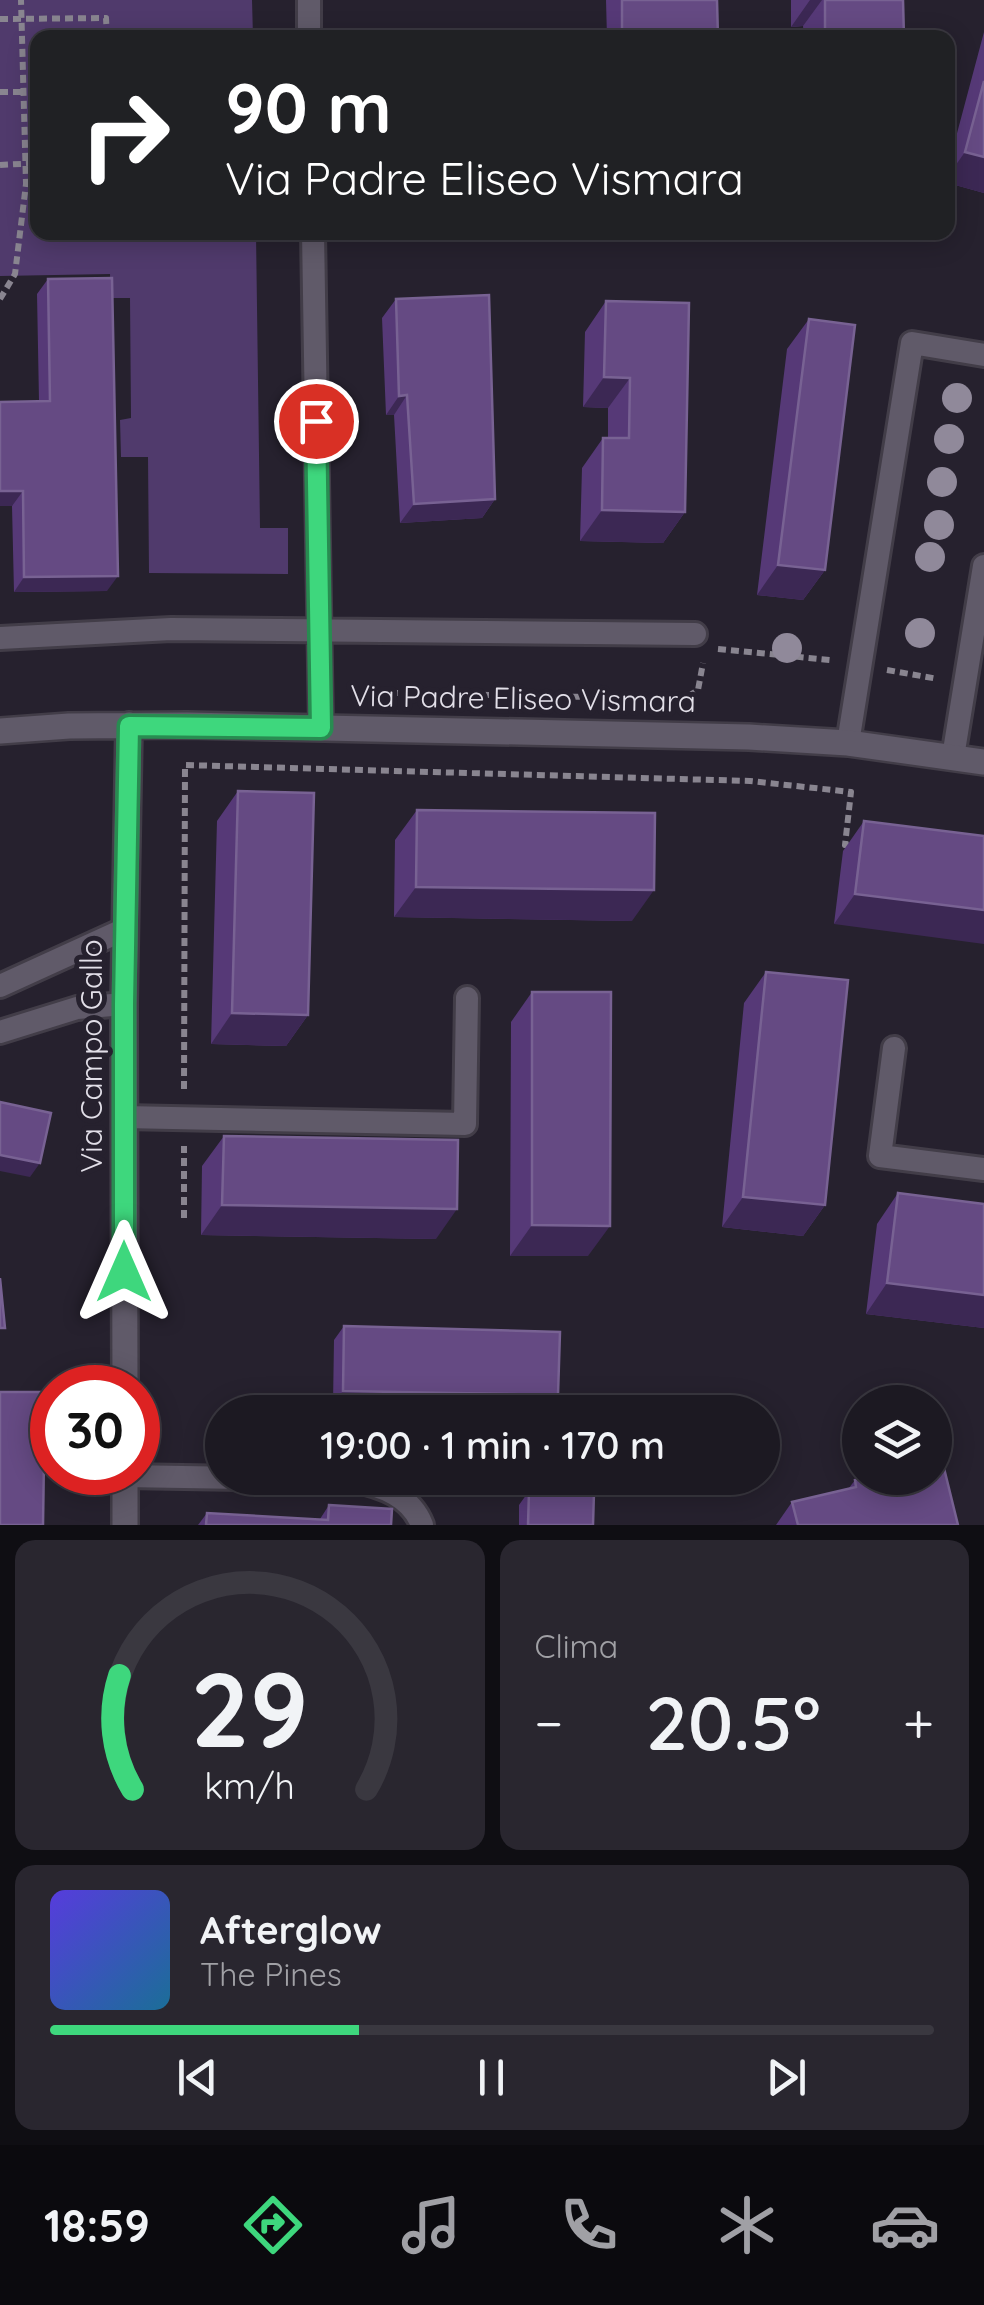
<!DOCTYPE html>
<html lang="it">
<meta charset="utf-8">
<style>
body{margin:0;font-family:Quicksand,sans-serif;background:#29262f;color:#f1f3f6;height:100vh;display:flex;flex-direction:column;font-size:38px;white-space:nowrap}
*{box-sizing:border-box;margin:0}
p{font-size:32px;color:#a0a0a5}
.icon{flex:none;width:55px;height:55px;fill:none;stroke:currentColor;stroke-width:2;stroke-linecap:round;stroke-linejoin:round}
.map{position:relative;height:1525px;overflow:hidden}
.panel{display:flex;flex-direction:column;gap:15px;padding:15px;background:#0f0e13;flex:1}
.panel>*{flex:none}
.banner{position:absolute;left:30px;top:30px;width:925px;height:210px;border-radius:20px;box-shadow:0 5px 25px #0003,0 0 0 2px #3a3840;background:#202124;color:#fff;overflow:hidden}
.buttons{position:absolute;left:842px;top:1385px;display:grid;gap:20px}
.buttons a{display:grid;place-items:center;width:110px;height:110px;border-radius:50%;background:#1c1922;box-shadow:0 5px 25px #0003,0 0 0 2px #3a3840;font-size:50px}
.speed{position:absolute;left:30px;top:1365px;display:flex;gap:20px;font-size:50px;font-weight:700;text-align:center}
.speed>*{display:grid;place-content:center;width:130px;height:130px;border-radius:50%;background:#1c1922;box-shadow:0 5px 25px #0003,0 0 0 2px #3a3840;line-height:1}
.speed .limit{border:15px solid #d22;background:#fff;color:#111}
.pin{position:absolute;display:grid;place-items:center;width:85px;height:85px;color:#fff;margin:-42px;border:5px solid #fff;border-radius:50%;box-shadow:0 2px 10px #0007}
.me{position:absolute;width:110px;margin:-55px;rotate:0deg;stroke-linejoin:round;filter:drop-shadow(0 0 8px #0008)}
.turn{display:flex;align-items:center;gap:35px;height:210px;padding:0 30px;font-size:45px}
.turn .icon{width:130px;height:130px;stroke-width:2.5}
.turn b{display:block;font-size:70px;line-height:85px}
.big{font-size:75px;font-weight:600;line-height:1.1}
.panel .card{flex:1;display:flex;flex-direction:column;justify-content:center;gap:15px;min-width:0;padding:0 35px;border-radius:20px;background:#29262f}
.panel .dial{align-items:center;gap:0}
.dial svg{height:260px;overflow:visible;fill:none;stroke:#3a3840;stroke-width:7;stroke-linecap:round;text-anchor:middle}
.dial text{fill:#f1f3f6;stroke:none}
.song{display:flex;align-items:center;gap:30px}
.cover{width:120px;height:120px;border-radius:15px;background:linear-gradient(135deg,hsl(250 70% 55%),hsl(200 70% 35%))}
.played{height:10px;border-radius:5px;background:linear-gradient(90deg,#3ed77d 35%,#3a3840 35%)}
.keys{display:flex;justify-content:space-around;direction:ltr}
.heat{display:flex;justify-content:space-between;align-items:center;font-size:55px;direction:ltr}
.panel .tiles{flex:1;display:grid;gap:15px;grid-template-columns:1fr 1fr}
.card:last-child{grid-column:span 2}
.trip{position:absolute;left:205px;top:1395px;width:575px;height:100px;border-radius:50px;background:#1c1922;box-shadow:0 5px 25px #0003,0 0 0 2px #3a3840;font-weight:600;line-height:100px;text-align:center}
.tab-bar{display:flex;height:160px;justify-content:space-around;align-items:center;background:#0b0a0e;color:#a0a0a5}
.tab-bar .icon{width:70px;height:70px}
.tab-bar .current{color:#3ed77d}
.tab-bar b{font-size:45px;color:#f1f3f6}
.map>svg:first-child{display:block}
.green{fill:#503a6c}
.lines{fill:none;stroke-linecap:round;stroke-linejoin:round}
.service-casing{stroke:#423d48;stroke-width:28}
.minor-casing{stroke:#423d48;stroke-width:30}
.path{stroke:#898590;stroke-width:6;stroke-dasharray:8 5;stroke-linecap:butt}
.service{stroke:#605a69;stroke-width:22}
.minor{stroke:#605a69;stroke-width:25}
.tree{fill:#90899a}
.wall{fill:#563977}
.shaded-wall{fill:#3c2854}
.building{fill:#654a83;stroke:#786293;stroke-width:2.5}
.route-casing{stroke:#288c51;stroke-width:25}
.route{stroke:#3ed77d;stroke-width:18}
.labels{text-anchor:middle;stroke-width:10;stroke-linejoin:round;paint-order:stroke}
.street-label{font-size:30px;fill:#e2dfe8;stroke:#26212e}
</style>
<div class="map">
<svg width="984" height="1525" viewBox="0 0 984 1525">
<rect width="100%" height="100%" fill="#26212e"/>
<!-- green -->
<path class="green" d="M 0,0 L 252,0 L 253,37 L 38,38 L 38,232 L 256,233 L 260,528 L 288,528 L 288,574 L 149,573 L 148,457 L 121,457 L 120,420 L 131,418 L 130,298 L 111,298 L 110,274 L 0,276 Z"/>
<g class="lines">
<!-- service casing -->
<g class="service-casing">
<path id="service" d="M 309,0 L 309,38
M 313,232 L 321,728
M 0,638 L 171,629 L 695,634
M 848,743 L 912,343 L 984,355
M 953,757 L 984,566
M 0,986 L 125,929
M 0,1032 L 77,1008 L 124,1004
M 894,1048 L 880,1156 L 984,1169
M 124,1117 L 465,1124 L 467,998
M 125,1476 L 354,1480 C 382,1486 411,1496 422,1525"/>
</g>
<!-- minor casing -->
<g class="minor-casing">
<path id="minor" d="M 0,731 L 69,726 L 187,725 L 749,737 L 848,743 L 984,762
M 125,1388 L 124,1004 L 129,725
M 125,1472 L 125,1525"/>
</g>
<!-- path -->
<path class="path" d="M 0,19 L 106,18 L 107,38
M 0,92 L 25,92
M 0,165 L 38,163
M 0,299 L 15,274 L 26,184 L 21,0
M 718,649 L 830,660
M 887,670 L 938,679
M 351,692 L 684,699 L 698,690 L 703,663
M 184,1089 L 185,765 L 750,781 L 851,792 L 845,845 L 854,846
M 184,1218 L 184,1146"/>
<!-- service -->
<use href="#service" class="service"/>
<!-- minor -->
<use href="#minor" class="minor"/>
</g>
<!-- trees -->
<g class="tree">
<circle cx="957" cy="398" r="15"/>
<circle cx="949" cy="439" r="15"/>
<circle cx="942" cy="482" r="15"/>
<circle cx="939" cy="525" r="15"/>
<circle cx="930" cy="557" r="15"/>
<circle cx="920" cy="633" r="15"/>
<circle cx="787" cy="648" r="15"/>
</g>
<!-- wall -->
<path class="wall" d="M 606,0 L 717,0 L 718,38 L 607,38 Z
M 791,0 L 903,0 L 904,38 L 804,38 L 803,26 L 791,27 Z
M 984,32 L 984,193 L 948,183 L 948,167 Z
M 48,279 L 107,591 L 14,592 L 12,506 L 39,401 L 37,294 Z
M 396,299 L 495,499 L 482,518 L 400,523 L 394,415 L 386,415 L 382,318 Z
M 606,301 L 685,512 L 663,543 L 580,541 L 582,468 L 603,438 L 608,438 L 608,408 L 583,407 L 585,332 Z
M 809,319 L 825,570 L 803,600 L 757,595 L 787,349 Z
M 238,791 L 308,1015 L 286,1046 L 211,1044 L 217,821 Z
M 417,810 L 632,921 L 394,917 L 395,840 Z
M 864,821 L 984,836 L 834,924 L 843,851 Z
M 766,972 L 825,1205 L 803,1236 L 722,1227 L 744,1003 Z
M 532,992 L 588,1256 L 510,1256 L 511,1022 Z
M 224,1136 L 436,1239 L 201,1235 L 202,1166 Z
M 898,1193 L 984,1204 L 984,1328 L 866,1314 L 877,1224 Z
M 344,1326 L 548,1409 L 333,1404 L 334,1340 Z
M 855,1480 L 958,1525 L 776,1525 L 792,1502 L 849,1488 Z
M 529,1491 L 593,1525 L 519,1525 L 519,1505 Z
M 329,1505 L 391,1525 L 320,1519 Z
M 207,1513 L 206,1525 L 198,1525 Z"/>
<!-- shaded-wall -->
<path class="shaded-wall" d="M 810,0 L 822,0 L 803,26 L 791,27 Z
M 965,152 L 984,157 L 984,193 L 948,183 L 948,176 Z
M 604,377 L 630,378 L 608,408 L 583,407 Z
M 407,395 L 394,415 L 386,415 L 399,396 Z
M 0,491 L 23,491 L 12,506 L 0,506 Z
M 495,499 L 482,518 L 400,523 L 414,504 Z
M 602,510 L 685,512 L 663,543 L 580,541 Z
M 778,565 L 825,570 L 803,600 L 757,595 Z
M 118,576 L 107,591 L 14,592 L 24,577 Z
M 416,887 L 654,890 L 632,921 L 394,917 Z
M 855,894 L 984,910 L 984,944 L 834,924 Z
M 232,1013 L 308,1015 L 286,1046 L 211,1044 Z
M 0,1155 L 40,1163 L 30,1177 L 0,1171 Z
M 743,1197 L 825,1205 L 803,1236 L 722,1227 Z
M 222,1205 L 457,1209 L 436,1239 L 201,1235 Z
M 532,1225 L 610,1226 L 588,1256 L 510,1256 Z
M 887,1283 L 984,1295 L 984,1328 L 866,1314 Z
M 343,1391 L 558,1395 L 548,1409 L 333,1404 Z"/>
<!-- building -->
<path class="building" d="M 622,0 L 717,0 L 718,38 L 622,38 Z
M 825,0 L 903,0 L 904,38 L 825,38 Z
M 984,81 L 984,157 L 965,152 Z
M 112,278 L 118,576 L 24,577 L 23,491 L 0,491 L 0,402 L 50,401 L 48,279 Z
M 489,295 L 495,499 L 414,504 L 407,395 L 399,396 L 396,299 Z
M 606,301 L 689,303 L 685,512 L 602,510 L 603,438 L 629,438 L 630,378 L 604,377 Z
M 809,319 L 855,325 L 825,570 L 778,565 Z
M 238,791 L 314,793 L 308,1015 L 232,1013 Z
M 417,810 L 655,813 L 654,890 L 416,887 Z
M 864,821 L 984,836 L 984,910 L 855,894 Z
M 766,972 L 848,980 L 825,1205 L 743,1197 Z
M 532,992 L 611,992 L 610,1226 L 532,1225 Z
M 0,1102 L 51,1113 L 40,1163 L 0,1155 Z
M 224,1136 L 458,1140 L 457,1209 L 222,1205 Z
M 898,1193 L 984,1204 L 984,1295 L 887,1283 Z
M 0,1278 L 5,1328 L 0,1328 Z
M 344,1326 L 560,1332 L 558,1395 L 343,1391 Z
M 0,1392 L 45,1392 L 43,1525 L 0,1525 Z
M 942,1460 L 958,1525 L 798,1525 L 792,1502 L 856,1487 L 855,1480 L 867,1478 L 935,1478 L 935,1462 Z
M 529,1491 L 594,1492 L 593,1525 L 528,1525 Z
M 329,1505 L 392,1509 L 391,1525 L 206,1525 L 207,1513 L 328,1520 Z"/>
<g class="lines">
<!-- route casing -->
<g class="route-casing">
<path id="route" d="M 124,1272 L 124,1004 L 129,726 L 321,728 L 316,421"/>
</g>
<!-- route -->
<use href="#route" class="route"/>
</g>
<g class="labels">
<!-- street labels -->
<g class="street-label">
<text transform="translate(523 699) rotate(1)" y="10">Via Padre Eliseo Vismara</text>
<text transform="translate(92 1056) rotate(-90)" y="10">Via Campo Gallo</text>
</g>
</g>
</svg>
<div class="buttons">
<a><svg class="icon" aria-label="layers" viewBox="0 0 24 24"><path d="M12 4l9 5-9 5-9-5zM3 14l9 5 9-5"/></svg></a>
</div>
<div class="speed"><div class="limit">30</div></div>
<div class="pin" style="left:316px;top:421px;background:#d93025"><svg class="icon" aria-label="arrive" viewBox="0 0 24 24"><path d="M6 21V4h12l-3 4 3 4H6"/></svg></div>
<svg class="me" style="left:124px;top:1272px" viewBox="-20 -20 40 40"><path d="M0-17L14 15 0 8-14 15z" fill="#3ed77d" stroke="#fff" stroke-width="4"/></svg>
<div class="trip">19:00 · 1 min · 170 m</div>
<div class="banner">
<div class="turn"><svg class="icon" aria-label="right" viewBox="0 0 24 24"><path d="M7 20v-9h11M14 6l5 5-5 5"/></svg><div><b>90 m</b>Via Padre Eliseo Vismara</div></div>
</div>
</div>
<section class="panel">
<div class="tiles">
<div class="card dial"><svg viewBox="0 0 100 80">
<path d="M14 69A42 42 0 1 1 86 69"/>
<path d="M14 69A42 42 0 0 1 10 34" stroke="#3ed77d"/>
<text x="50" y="56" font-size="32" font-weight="700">29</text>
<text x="50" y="72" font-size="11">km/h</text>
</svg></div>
<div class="card"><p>Clima</p>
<div class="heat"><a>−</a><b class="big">20.5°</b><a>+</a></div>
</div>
<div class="card">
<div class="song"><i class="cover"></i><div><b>Afterglow</b><p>The Pines</p></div></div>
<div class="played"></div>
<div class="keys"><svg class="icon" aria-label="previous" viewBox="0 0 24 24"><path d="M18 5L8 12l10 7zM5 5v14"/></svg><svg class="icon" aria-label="pause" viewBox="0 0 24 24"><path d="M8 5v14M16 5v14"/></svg><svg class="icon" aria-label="next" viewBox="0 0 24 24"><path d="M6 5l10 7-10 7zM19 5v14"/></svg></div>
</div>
</div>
</section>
<nav class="tab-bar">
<b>18:59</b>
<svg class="icon current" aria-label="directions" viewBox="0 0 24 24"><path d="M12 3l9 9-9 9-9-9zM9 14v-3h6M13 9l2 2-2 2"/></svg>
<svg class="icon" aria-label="music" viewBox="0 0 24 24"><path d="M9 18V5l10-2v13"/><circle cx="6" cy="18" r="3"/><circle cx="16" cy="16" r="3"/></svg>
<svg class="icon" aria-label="phone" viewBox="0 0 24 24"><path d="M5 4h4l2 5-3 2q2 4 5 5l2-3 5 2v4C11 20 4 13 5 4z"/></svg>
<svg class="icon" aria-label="climate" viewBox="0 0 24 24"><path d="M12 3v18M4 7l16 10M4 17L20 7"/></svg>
<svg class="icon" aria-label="car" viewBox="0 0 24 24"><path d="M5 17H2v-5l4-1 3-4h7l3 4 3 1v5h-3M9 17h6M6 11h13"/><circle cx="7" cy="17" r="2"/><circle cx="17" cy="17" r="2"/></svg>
</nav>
